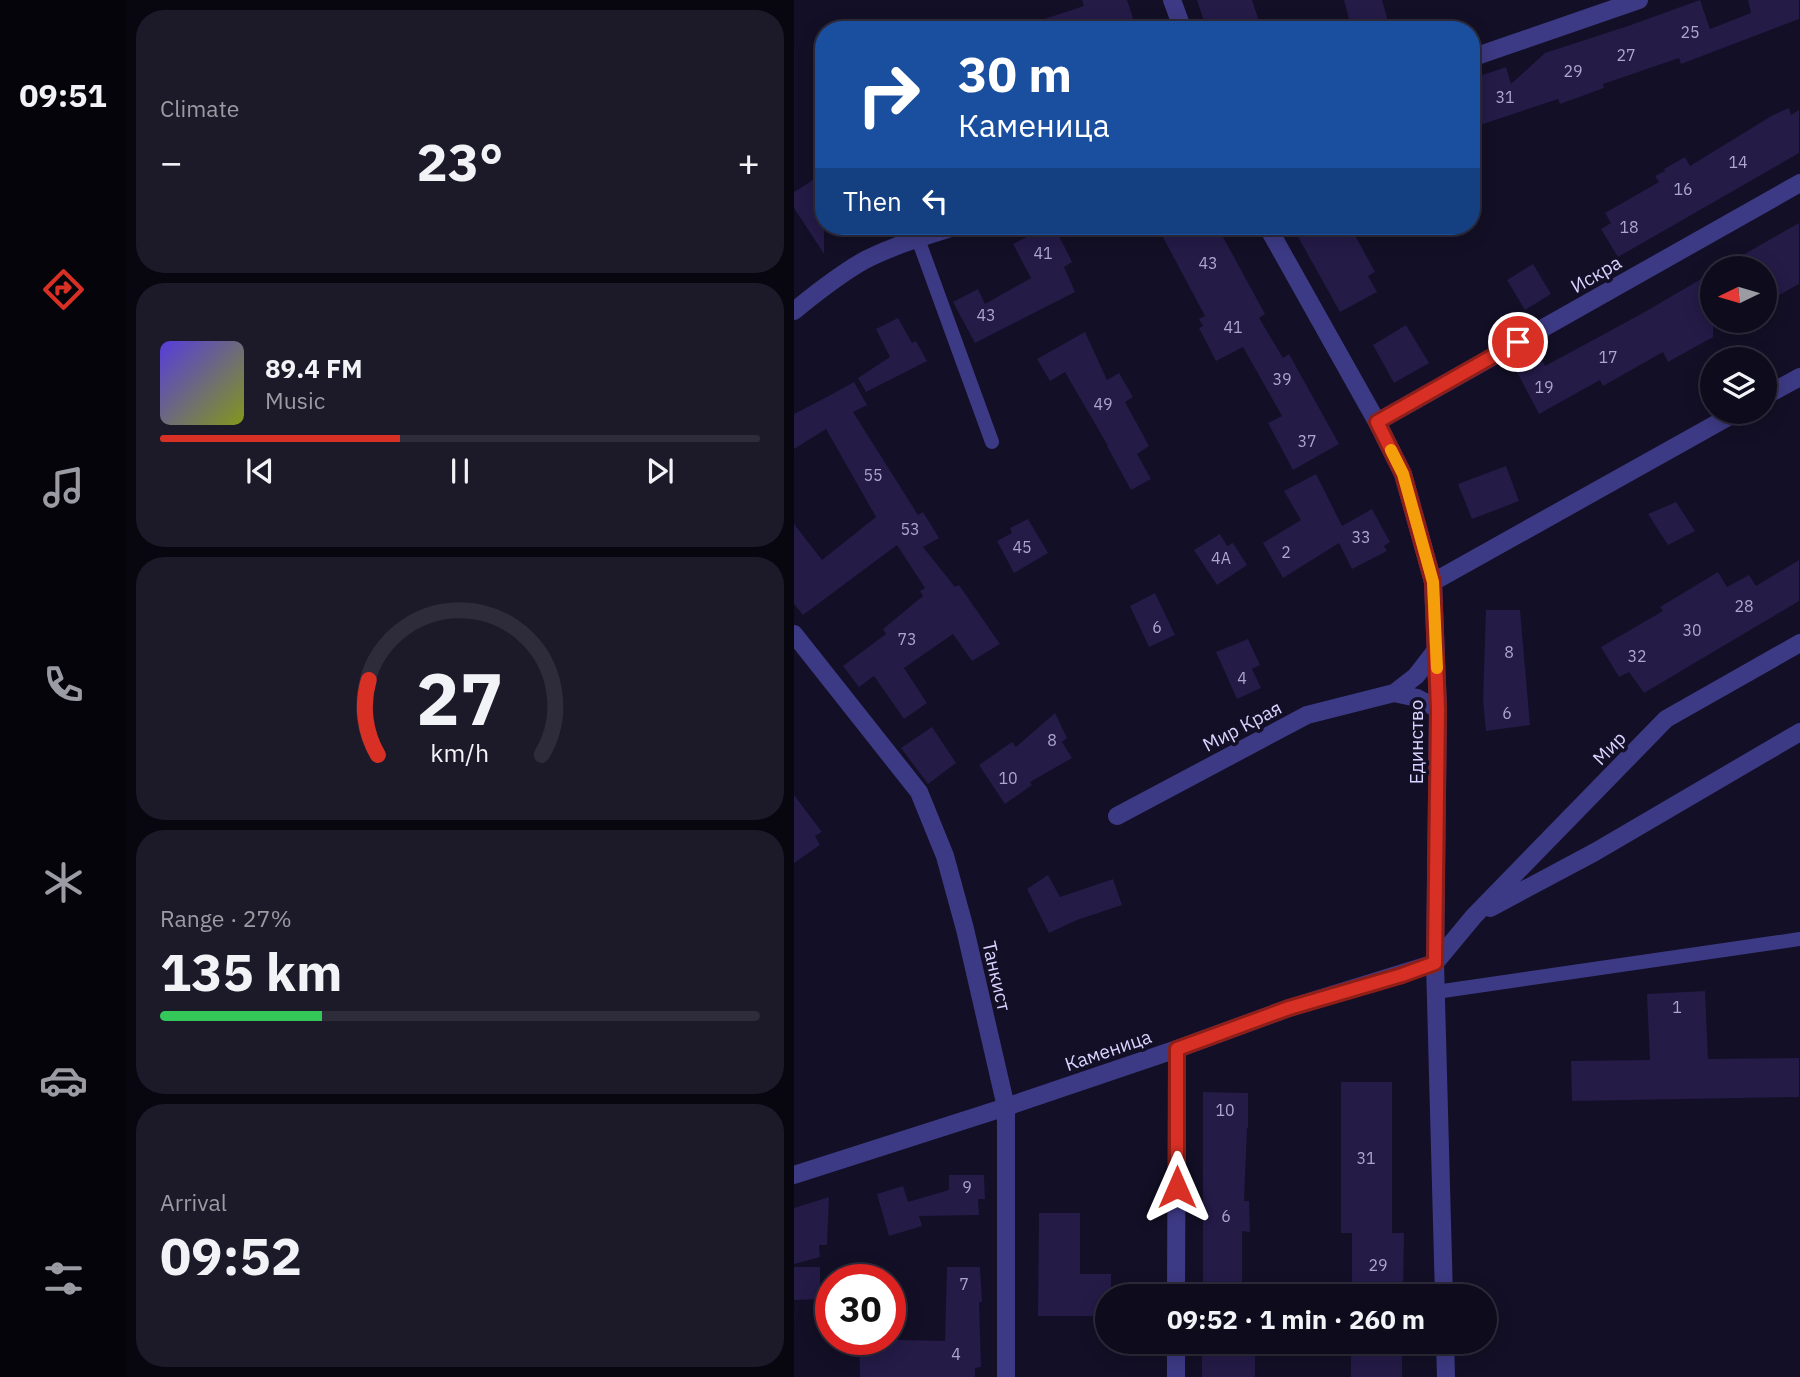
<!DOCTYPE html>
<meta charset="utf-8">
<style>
body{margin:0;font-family:"IBM Plex Sans",sans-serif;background:#1c1929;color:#f1f3f6;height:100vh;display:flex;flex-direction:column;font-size:26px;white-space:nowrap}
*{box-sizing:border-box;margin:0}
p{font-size:23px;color:#9b9ba3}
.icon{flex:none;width:38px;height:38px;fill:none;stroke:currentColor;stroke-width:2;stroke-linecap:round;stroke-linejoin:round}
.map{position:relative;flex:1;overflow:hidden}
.drawer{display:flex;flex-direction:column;gap:10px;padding:10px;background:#08060f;width:668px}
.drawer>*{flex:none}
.banner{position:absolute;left:21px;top:21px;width:665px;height:214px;border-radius:28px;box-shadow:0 4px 18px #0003,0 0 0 2px #2e2b3b;background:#1a4fa0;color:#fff;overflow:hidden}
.needle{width:46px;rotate:265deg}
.controls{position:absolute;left:906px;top:256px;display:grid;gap:14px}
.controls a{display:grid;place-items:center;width:77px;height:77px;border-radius:50%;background:#0e0b1c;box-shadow:0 4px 18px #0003,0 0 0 2px #2e2b3b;font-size:35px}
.speed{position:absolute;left:21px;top:1264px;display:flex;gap:14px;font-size:35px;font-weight:700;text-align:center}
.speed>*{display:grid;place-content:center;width:91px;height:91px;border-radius:50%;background:#0e0b1c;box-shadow:0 4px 18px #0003,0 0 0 2px #2e2b3b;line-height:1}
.speed .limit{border:10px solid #d22;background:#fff;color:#111}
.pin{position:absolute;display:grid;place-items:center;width:60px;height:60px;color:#fff;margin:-30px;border:4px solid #fff;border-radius:50%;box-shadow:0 2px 7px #0007}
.me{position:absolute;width:77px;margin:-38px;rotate:0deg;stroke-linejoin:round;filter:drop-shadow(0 0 5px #0008)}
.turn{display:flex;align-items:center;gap:24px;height:147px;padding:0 28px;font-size:32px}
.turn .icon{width:91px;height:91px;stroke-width:2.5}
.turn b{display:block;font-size:49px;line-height:60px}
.then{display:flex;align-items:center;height:66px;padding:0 28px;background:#0003;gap:14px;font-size:26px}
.big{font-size:52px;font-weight:700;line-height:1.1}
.drawer .widget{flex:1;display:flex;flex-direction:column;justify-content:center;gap:10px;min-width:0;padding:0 24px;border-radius:28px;background:#1c1929}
.drawer .dial{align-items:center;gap:0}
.dial svg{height:182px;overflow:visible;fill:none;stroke:#2e2b3b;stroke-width:7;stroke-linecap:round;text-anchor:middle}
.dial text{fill:#f1f3f6;stroke:none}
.song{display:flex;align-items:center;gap:21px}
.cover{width:84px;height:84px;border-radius:10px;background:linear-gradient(135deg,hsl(250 70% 55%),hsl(70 70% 35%))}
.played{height:7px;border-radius:4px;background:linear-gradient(90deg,#d93025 40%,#2e2b3b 40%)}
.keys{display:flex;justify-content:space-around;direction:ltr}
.heat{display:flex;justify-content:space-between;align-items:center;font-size:38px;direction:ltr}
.charge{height:10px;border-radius:5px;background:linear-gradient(90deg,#34c759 27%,#2e2b3b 0)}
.trip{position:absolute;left:301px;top:1284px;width:402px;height:70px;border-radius:35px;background:#0e0b1c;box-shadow:0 4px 18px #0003,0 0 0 2px #2e2b3b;font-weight:700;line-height:70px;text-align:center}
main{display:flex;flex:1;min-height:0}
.dock{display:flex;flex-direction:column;width:126px;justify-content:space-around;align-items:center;background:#06040b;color:#9b9ba3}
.dock .icon{width:49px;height:49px}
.dock .active{color:#d93025}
.dock b{font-size:32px;color:#f1f3f6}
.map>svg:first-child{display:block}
.building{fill:#241b47}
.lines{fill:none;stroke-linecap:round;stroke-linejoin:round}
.lane{stroke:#3d3a85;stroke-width:14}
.street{stroke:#3d3a85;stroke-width:18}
.route-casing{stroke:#8d1f18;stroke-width:18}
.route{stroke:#d93025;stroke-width:12}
.slow{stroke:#f59e0b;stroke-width:12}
.labels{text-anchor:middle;stroke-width:7;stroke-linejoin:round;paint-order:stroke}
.number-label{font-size:16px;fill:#aca6d1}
.street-label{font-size:19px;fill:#d9d4ff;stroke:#130f26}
</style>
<main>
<nav class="dock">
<b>09:51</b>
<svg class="icon active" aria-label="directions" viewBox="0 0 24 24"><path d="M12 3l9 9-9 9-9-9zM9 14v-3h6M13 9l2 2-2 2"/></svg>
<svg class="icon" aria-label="music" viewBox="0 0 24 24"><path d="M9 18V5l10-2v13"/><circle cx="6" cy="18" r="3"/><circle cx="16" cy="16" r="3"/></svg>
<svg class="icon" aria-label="phone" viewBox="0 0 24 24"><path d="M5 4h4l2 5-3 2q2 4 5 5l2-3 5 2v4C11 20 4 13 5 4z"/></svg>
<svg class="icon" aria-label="climate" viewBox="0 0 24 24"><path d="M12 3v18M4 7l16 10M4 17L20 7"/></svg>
<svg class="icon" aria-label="car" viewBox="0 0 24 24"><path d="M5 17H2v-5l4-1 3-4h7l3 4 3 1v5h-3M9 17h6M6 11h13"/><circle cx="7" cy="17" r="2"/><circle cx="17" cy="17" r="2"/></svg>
<svg class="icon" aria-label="filters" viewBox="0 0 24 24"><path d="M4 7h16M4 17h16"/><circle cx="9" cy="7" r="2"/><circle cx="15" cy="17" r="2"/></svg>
</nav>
<section class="drawer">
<div class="widget"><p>Climate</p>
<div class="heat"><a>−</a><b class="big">23°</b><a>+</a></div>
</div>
<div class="widget">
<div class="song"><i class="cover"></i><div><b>89.4 FM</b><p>Music</p></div></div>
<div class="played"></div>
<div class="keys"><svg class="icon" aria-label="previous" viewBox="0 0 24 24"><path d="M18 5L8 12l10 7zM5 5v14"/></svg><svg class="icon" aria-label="pause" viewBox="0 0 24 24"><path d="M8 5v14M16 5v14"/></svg><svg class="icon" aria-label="next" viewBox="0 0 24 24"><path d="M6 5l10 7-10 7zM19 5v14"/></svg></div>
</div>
<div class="widget dial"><svg viewBox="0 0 100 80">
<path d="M14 69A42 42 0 1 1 86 69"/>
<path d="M14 69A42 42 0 0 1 10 36" stroke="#d93025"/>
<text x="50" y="56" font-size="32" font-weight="700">27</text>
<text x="50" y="72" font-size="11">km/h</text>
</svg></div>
<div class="widget"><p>Range · 27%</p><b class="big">135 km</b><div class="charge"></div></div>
<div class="widget"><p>Arrival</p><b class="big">09:52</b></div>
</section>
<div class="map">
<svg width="1006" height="1377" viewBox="0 0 1006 1377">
<rect width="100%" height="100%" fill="#130f26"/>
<!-- building -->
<path class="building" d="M 288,0 L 333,0 L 343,30 L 233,30 L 232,25 L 290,6 Z
M 403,0 L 458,0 L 468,30 L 413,30 Z
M 550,0 L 588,0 L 594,21 L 565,30 L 558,30 Z
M 906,0 L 916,29 L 957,13 L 954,0 L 1005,0 L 1005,19 L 887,64 L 885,58 L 809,84 L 810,88 L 766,104 L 764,99 L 677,128 L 677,79 L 712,67 L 717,84 L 751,53 L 834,26 Z
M 995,108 L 997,115 L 1005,110 L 1005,153 L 824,257 L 807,229 L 817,223 L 811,213 L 865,182 L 861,176 L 871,171 L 870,169 L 891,157 L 896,166 L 979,115 Z
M 19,180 L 30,196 L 30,254 L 0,208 L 0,192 Z
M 1005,223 L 1005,284 L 971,303 L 971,268 L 926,268 Z
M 254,226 L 260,226 L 278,262 L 270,267 L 281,292 L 181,343 L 159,302 L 184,289 L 191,304 L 237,278 L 219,244 Z
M 363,226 L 423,226 L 471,314 L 465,318 L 489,358 L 495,354 L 545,444 L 499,470 L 474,423 L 488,416 L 449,347 L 422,361 L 405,328 L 409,326 L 405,319 L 411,316 Z
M 498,226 L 556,226 L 581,272 L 574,276 L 583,292 L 546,312 Z
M 739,264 L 757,294 L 731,310 L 713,280 Z
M 919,272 L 919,337 L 874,362 L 869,352 L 809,386 L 806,380 L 745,414 L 723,372 L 748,360 L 751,366 L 849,313 Z
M 104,318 L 118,343 L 122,341 L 133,361 L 72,392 L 64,378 L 96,357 L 82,329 Z
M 612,325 L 635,363 L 600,383 L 579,345 Z
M 291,332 L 313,380 L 325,373 L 339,397 L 331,402 L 355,446 L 343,454 L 357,479 L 337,490 L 313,446 L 314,446 L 271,372 L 256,381 L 243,359 Z
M 60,382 L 73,405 L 59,412 L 124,515 L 129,512 L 145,538 L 129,547 L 161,587 L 165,585 L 206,644 L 178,661 L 159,634 L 110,668 L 133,703 L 110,719 L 80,676 L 65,687 L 49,666 L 92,634 L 89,629 L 129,596 L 126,591 L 131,588 L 103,545 L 9,615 L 0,604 L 0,524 L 28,560 L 82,517 L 32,429 L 0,449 L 0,414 L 33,397 Z
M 712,466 L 725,501 L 678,519 L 664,484 Z
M 522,474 L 548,526 L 578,509 L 596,542 L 590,546 L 593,551 L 558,569 L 545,543 L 489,578 L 469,543 L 507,520 L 490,491 Z
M 882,502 L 901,531 L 874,545 L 854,514 Z
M 234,519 L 254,553 L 220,573 L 203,541 L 218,533 L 216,528 Z
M 426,534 L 433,546 L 439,543 L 453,565 L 423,585 L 400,550 Z
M 1005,560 L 1005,601 L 850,693 L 835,672 L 825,677 L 807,647 L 869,611 L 866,607 L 924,572 L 933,587 L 955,575 L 962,586 Z
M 361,593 L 381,635 L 355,647 L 336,606 Z
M 692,610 L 726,610 L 736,725 L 692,731 L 689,700 Z
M 454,639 L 466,665 L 458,669 L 467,688 L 443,699 L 422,652 Z
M 261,713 L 273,738 L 268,742 L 278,758 L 236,782 L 238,785 L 211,804 L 185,765 L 218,742 L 222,747 Z
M 138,727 L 162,763 L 134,784 L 107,748 Z
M 0,795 L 28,832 L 21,836 L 26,845 L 0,863 Z
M 254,875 L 266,897 L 319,879 L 328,905 L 283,920 L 255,933 L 233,889 Z
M 911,991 L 914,1059 L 1005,1058 L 1005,1097 L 778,1101 L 777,1061 L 856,1060 L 853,994 Z
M 547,1082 L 598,1082 L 598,1233 L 610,1233 L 609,1297 L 558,1297 L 558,1233 L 547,1233 Z
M 409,1092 L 454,1093 L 454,1128 L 453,1128 L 450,1201 L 455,1201 L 456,1232 L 448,1231 L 448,1297 L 409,1297 Z
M 155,1175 L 190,1175 L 191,1199 L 184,1199 L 185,1215 L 125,1216 L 128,1226 L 95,1236 L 83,1194 L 109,1186 L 114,1202 L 155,1190 Z
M 35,1197 L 33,1245 L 25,1245 L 26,1257 L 0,1264 L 0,1208 Z
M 245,1213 L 286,1213 L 286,1274 L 317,1274 L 317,1297 L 313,1297 L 313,1316 L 244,1316 Z
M 0,1267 L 26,1267 L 26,1299 L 0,1300 Z
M 153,1267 L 186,1267 L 188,1302 L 185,1302 L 187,1367 L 181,1368 L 181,1377 L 66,1377 L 65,1339 L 151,1341 Z
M 557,1342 L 608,1342 L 608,1377 L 557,1377 Z
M 408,1347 L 461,1347 L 461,1377 L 408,1377 Z"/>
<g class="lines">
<!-- lane -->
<path class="lane" d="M 124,239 L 198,442
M 642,992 L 1006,939"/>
<!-- street -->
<path class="street" d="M 378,0 L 389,30
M 677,58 L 845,0
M 473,226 L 583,422 L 609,474 L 639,582 L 644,709 L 641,963 L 650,1297
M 0,311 C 22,293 46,274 71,260 C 98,246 134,235 163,226
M 971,396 L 1006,377
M 583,422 L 1006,183
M 639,582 L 945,411
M 0,634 L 125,792 L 151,856 L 171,929 L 212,1107 L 212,1377
M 600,693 L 623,698 L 644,709
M 323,816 L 513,715 L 600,693 L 622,676 L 642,650
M 696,908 L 801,852 L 1006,732
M 641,963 L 680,916 L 872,719 L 1006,643
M 0,1175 L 212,1107 L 383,1049 L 495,1008 L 641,963
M 382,1297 L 383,1049
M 651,1342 L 652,1377
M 382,1377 L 382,1342"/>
</g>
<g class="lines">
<!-- route casing -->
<g class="route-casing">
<path id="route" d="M 383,1187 L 383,1049 L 495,1008 L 608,975 L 641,963 L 644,709 L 639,582 L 609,474 L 583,422 L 724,342"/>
</g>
<!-- route -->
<use href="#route" class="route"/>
<!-- slow -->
<path class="slow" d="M 597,450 L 609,474 L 639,582 L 643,668"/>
</g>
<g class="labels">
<!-- number labels -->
<g class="number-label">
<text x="896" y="38">25</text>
<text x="832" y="61">27</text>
<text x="779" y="77">29</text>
<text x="711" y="103">31</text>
<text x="944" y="168">14</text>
<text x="889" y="195">16</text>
<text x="835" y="233">18</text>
<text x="249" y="259">41</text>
<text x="414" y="269">43</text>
<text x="192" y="321">43</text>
<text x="439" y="333">41</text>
<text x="814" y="363">17</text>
<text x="488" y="385">39</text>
<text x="750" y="393">19</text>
<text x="309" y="410">49</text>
<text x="513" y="447">37</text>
<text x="79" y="481">55</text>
<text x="116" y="535">53</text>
<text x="567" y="543">33</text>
<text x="228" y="553">45</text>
<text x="492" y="558">2</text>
<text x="427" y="564">4А</text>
<text x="950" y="612">28</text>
<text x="363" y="633">6</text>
<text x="898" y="636">30</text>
<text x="113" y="645">73</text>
<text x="715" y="658">8</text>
<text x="843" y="662">32</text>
<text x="448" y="684">4</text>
<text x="713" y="719">6</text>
<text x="258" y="746">8</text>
<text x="214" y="784">10</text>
<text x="883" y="1013">1</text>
<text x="431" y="1116">10</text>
<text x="572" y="1164">31</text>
<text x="173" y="1193">9</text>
<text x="432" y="1222">6</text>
<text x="584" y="1271">29</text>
<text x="170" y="1290">7</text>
<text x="162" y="1360">4</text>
</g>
<!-- street labels -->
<g class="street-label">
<text transform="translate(802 274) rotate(-30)" y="7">Искра</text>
<text transform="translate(448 726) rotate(-28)" y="7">Мир Края</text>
<text transform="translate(622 742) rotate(-90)" y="7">Единство</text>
<text transform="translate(815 748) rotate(-46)" y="7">Мир</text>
<text transform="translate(203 976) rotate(77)" y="7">Танкист</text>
<text transform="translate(314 1050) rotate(-19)" y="7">Каменица</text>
</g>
</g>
</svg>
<div class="controls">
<a><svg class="needle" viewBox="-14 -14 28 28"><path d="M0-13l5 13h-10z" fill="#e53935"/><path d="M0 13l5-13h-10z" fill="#9b9ba3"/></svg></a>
<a><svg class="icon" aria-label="layers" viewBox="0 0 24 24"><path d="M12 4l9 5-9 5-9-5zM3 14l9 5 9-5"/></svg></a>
</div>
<div class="speed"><div class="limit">30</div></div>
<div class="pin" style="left:724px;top:342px;background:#d93025"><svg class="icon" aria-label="arrive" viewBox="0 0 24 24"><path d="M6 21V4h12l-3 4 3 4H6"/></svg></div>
<svg class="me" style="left:383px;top:1187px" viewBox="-20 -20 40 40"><path d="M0-17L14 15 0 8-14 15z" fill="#d93025" stroke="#fff" stroke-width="4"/></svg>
<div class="trip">09:52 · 1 min · 260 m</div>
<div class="banner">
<div class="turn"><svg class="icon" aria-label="right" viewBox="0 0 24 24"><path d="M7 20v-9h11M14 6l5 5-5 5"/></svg><div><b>30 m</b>Каменица</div></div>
<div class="then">Then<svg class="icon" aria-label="left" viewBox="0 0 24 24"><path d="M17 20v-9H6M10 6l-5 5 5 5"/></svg></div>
</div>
</div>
</main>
